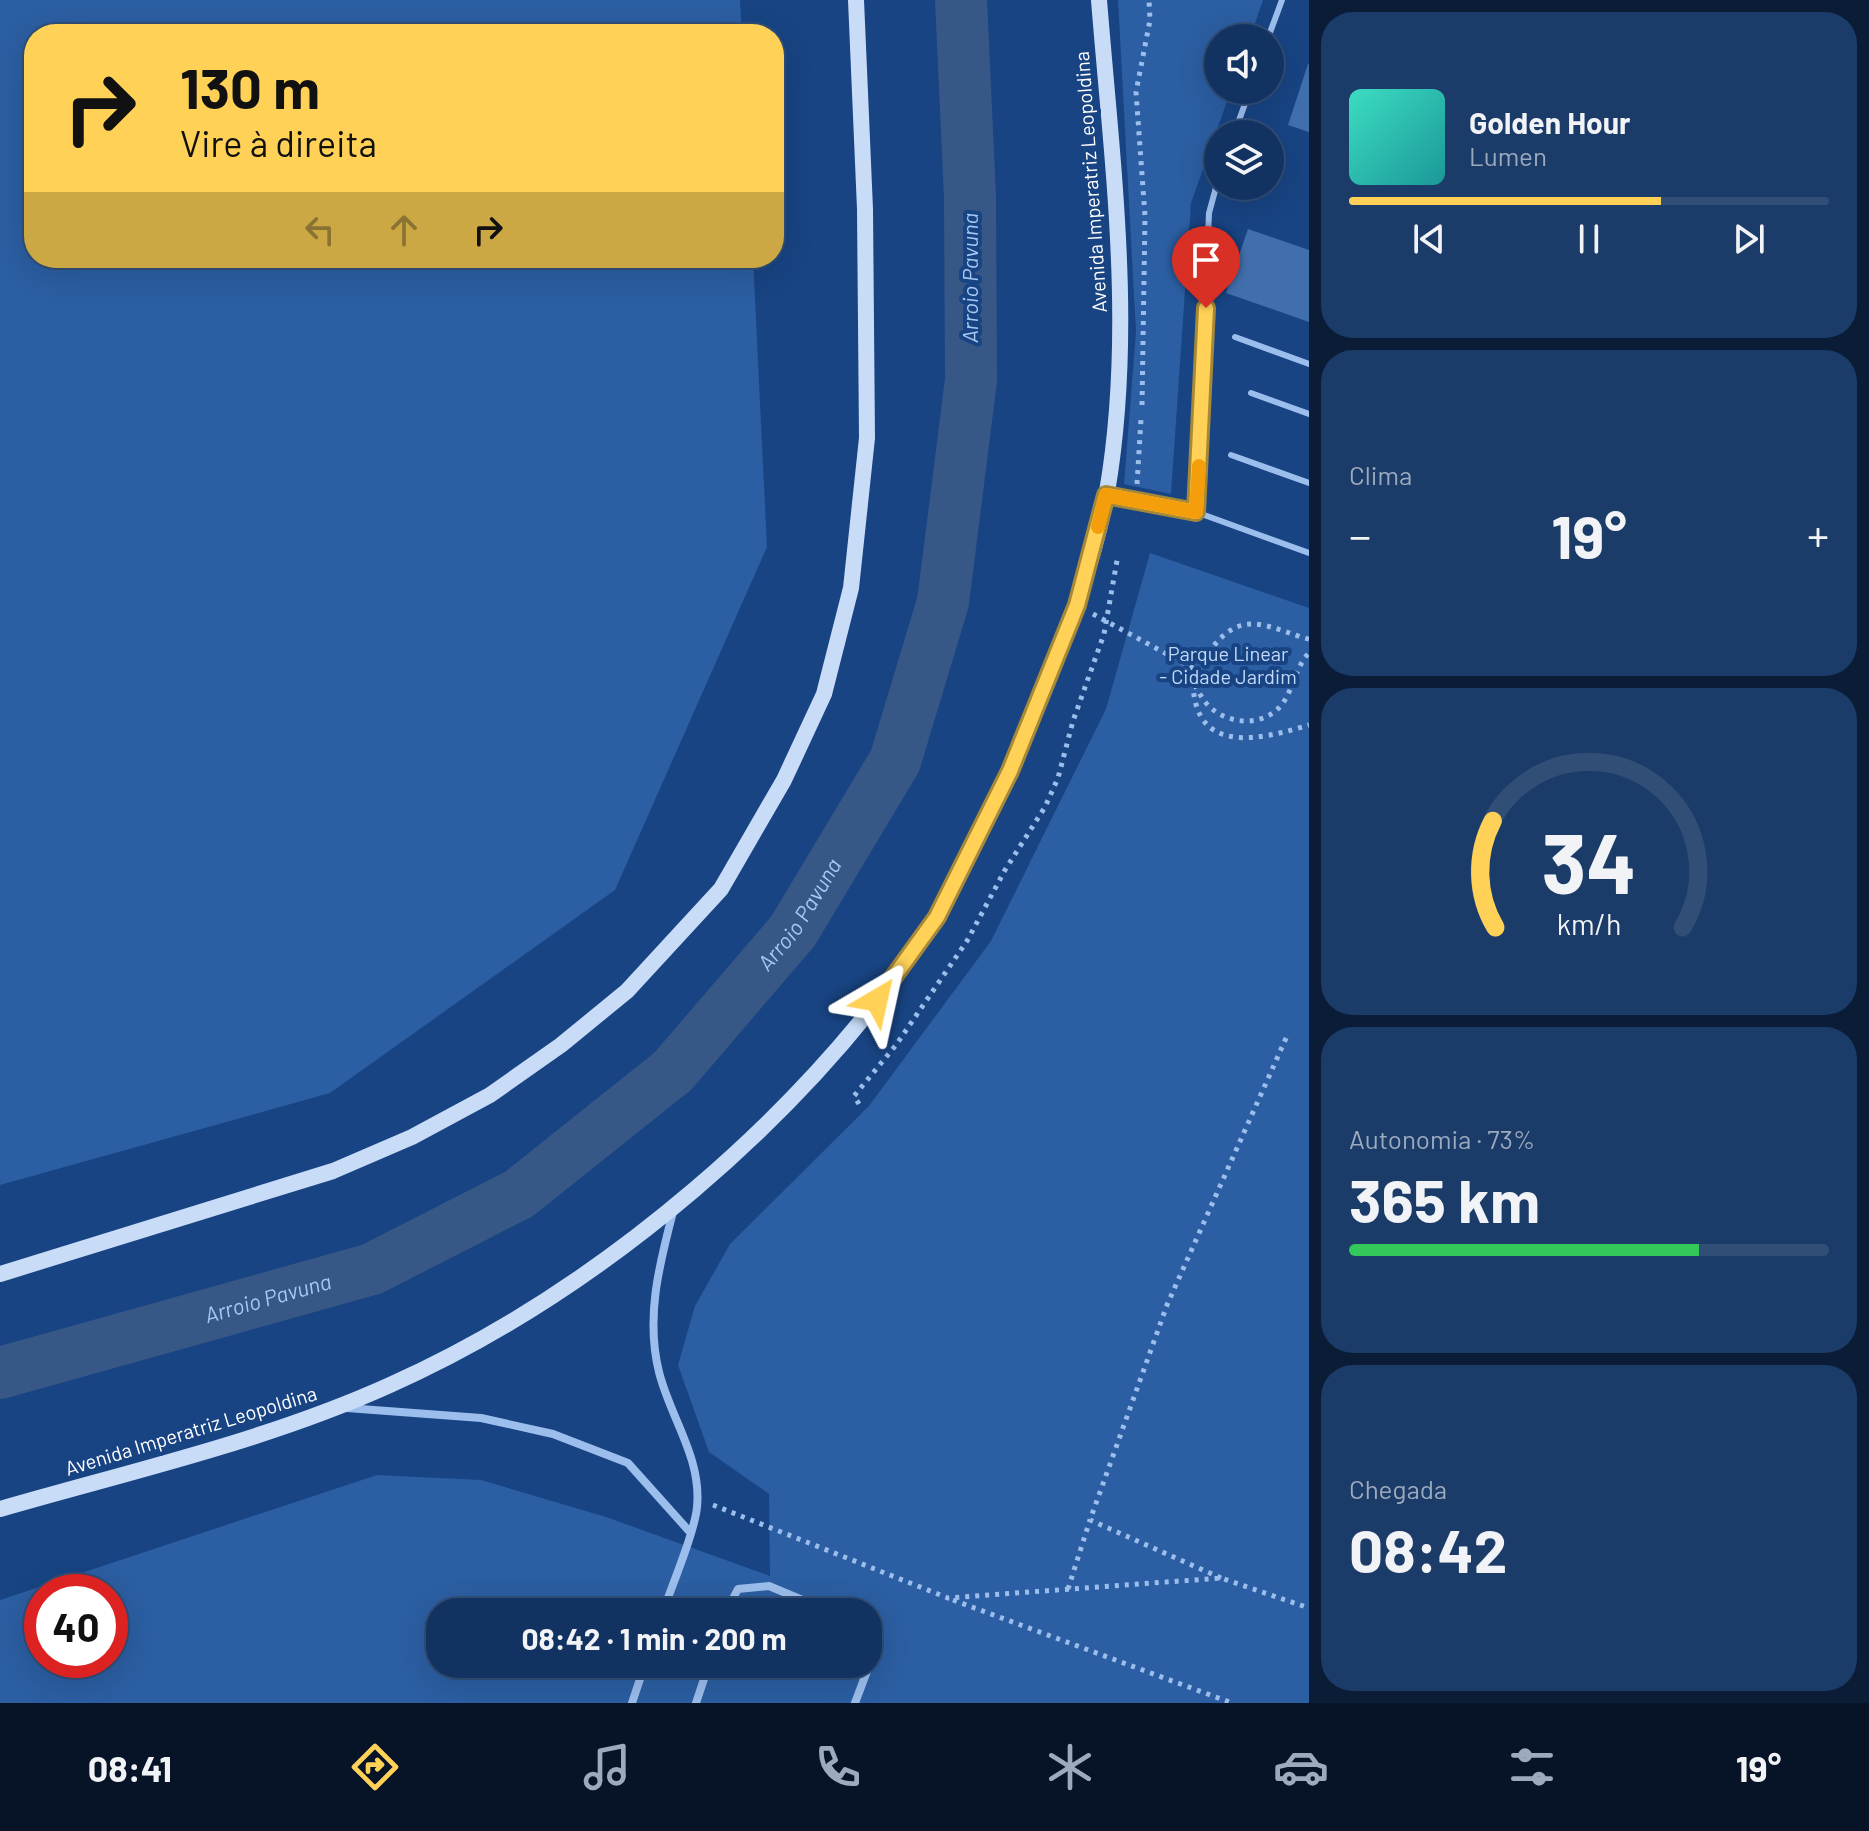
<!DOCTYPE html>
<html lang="pt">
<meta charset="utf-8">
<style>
body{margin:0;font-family:Barlow,sans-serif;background:#1b3b68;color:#f1f3f6;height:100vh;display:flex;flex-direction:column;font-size:30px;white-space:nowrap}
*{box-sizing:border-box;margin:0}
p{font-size:26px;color:#9caabe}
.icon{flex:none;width:44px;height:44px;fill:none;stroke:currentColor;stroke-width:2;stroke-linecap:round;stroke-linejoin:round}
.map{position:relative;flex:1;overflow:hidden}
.sheet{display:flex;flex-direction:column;gap:12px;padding:12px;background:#0a1c36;width:560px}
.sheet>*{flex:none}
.guide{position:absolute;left:24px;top:24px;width:760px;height:244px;border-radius:32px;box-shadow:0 8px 32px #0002,0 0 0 2px #314e77;background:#ffd257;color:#111;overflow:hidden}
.fabs{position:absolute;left:1204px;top:24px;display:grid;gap:16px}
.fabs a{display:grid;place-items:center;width:80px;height:80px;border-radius:50%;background:#123362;box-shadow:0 8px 32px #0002,0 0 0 2px #314e77;font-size:40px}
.speed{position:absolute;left:24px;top:1574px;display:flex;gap:16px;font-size:40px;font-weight:700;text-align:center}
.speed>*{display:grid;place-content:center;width:104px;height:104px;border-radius:50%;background:#123362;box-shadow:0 8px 32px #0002,0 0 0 2px #314e77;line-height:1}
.speed .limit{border:12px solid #d22;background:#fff;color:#111}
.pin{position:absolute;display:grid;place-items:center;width:68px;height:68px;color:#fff;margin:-82px -34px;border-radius:50% 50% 50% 0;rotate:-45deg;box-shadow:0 0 8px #0007}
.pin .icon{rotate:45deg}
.me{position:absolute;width:88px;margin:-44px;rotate:36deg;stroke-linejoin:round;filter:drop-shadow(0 0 6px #0008)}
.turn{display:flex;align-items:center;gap:28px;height:168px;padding:0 24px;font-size:36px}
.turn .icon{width:104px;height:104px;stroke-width:2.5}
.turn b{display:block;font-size:56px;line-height:68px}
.lanes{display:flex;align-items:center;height:76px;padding:0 24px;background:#0003;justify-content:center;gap:40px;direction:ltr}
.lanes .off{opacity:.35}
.big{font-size:60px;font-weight:700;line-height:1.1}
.sheet .card{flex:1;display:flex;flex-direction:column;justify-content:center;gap:12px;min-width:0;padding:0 28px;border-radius:32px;background:#1b3b68}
.sheet .dial{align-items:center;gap:0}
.dial svg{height:208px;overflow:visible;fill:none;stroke:#314e77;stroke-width:7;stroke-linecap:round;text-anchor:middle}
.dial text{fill:#f1f3f6;stroke:none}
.song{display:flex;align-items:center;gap:24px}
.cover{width:96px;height:96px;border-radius:12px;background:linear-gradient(135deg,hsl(170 70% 55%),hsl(180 70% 35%))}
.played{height:8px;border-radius:4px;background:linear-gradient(90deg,#ffd257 65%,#314e77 65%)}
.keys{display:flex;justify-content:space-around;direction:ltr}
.heat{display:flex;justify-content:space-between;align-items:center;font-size:44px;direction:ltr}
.charge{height:12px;border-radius:6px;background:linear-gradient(90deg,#34c759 73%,#314e77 0)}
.trip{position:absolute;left:426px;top:1598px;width:456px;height:80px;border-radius:32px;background:#123362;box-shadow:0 8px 32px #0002,0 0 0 2px #314e77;font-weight:700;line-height:80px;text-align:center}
.tab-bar{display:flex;height:128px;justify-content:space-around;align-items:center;background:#071427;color:#9caabe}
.tab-bar .icon{width:56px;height:56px}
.tab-bar .active{color:#ffd257}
.tab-bar b{font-size:36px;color:#f1f3f6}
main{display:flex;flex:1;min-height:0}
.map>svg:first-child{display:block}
.green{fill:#2b5ea2;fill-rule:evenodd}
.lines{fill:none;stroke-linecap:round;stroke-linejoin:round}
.river{stroke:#375886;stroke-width:52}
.building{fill:#416fac}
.path{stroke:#9cbeec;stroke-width:5;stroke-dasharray:4 6;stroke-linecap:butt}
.lane{stroke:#9cbeec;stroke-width:6}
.street{stroke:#9cbeec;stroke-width:8}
.secondary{stroke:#c8dcf8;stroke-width:16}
.route-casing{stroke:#a68839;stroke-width:20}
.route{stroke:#ffd257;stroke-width:14}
.slow{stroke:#f59e0b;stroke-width:14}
.labels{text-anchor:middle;stroke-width:8;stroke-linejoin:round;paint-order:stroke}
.street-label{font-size:20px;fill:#fff;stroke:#184483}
.park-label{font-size:20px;fill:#c1d9f9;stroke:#184483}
.water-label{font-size:22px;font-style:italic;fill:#a7c8f3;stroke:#184483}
</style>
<main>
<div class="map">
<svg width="1309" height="1703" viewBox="0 0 1309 1703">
<rect width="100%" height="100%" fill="#184483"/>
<!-- green -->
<path class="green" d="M 0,0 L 740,0 L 742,34 L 34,34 L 34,258 L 753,258 L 767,547 L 615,890 L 330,1093 L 0,1185 Z
M 1118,0 L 1263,0 L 1250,38 L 1218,38 L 1218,90 L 1231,90 L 1191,203 L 1171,494 L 1124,484 L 1136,332 Z
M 1150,553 L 1309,608 L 1309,1703 L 0,1703 L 0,1600 L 377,1475 L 481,1480 L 606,1517 L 770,1576 L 769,1494 L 709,1452 L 678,1365 L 695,1306 L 730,1244 L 869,1106 L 991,941 L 1106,709 ZM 42,1592 L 110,1592 L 110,1660 L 42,1660 ZM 440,1612 L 868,1612 L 868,1664 L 440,1664 Z"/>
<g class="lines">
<!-- river -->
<path class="river" id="s1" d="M 0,1373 L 372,1269 L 519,1194 L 673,1071 L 793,931 L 895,761 L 943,602 L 971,380 L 970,197 L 961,0"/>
</g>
<!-- building -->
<path class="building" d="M 1308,64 L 1309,64 L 1309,132 L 1288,125 Z
M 1248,229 L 1309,250 L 1309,322 L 1226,293 Z"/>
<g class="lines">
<!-- path -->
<path class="path" d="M 1142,405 L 1145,216 L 1136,92 L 1150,20 L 1149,0
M 1137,484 L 1141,419
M 1093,614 L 1198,671
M 1309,639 C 1292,635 1272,625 1254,624 C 1223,622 1203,659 1193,682 C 1197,689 1201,697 1206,703 C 1226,726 1265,728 1283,703 C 1294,687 1295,668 1309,653
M 1193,683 C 1195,757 1262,739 1309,725
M 859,1104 L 854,1096 L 896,1045 L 967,941 L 1005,870 L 1045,807 L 1058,778 L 1073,721 L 1104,634 L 1118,555
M 713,1505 L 948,1598 L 1221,1578 L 1309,1608
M 1221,1578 L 1090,1520 L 1167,1305 L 1287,1036
M 1068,1589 L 1090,1520
M 953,1600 L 1232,1703"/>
<!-- lane -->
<path class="lane" d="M 1268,38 L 1282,0
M 1234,134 L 1250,90
M 1218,180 L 1209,213 L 1196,512 L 1309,553
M 1235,337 L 1309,364
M 1251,393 L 1309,414
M 1231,455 L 1309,483
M 1110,496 L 1196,512"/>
<!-- street -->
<path class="street" d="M 347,1408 L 481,1418 L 553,1434 L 628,1463 L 689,1531
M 663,1612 C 672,1585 695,1531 697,1507 C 702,1458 670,1417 659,1372 C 645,1316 660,1262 674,1208
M 726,1612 L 738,1589 L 769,1586 L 831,1612
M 632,1703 L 645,1664
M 696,1703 L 709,1664
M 855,1703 L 878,1642 L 875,1631 L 868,1628"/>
<!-- secondary -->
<path class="secondary" d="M 0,1274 L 333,1171 L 412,1137 L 490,1095 L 561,1045 L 627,991 L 721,889 L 784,780 L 824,694 L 851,588 L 867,438 L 865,209 L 856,0
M 0,1509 C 131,1471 266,1441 390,1385 C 600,1291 810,1113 935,920 C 948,900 958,876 969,855 C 994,804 1017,754 1038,702 C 1066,634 1094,565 1107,492 C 1135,329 1112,163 1099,0"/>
</g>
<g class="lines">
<!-- route casing -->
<g class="route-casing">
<path id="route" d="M 877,1000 L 937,917 L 1010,771 L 1077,605 L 1106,495 L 1196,512 L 1206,308"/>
</g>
<!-- route -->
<use href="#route" class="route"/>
<!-- slow -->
<path class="slow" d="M 1098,527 L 1106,495 L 1196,512 L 1199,466"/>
</g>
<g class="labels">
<!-- street labels -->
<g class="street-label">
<text transform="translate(1091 182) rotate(-94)" y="7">Avenida Imperatriz Leopoldina</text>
<text transform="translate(191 1431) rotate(-17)" y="7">Avenida Imperatriz Leopoldina</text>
</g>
<!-- park labels -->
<g class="park-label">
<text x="1228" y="661">Parque Linear<tspan x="1228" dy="23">- Cidade Jardim</tspan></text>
</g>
<!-- water labels -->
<g class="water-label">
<text transform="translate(970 278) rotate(-90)" y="8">Arroio Pavuna</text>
<text dy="8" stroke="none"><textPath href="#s1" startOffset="950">Arroio Pavuna</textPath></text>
<text dy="8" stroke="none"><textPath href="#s1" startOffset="278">Arroio Pavuna</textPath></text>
</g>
</g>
</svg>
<div class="fabs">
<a><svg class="icon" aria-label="sound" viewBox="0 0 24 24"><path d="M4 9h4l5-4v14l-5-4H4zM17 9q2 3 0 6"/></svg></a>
<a><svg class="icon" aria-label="layers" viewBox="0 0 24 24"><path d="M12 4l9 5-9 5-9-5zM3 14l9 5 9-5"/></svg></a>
</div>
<div class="speed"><div class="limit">40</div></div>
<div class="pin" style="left:1206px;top:308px;background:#d93025"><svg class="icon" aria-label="arrive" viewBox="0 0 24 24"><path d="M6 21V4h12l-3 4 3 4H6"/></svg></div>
<svg class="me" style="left:877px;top:1000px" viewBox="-20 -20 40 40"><path d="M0-17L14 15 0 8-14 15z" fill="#ffd257" stroke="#fff" stroke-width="4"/></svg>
<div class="trip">08:42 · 1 min · 200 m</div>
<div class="guide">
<div class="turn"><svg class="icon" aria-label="right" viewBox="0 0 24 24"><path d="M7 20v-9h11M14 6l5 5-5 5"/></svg><div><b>130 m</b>Vire à direita</div></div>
<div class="lanes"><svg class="icon off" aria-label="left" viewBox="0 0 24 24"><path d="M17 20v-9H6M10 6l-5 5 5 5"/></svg><svg class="icon off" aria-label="ahead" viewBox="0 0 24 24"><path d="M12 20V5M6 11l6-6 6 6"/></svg><svg class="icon" aria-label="right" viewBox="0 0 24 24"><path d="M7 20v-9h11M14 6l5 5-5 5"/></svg></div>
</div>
</div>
<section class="sheet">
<div class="card">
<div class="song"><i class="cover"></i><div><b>Golden Hour</b><p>Lumen</p></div></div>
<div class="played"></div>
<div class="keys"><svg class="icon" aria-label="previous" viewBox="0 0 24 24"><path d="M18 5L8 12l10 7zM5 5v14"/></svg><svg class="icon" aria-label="pause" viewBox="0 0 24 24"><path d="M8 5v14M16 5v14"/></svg><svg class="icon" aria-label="next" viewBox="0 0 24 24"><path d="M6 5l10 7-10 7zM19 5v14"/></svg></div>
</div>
<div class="card"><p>Clima</p>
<div class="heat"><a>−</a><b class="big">19°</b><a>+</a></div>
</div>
<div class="card dial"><svg viewBox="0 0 100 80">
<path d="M14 69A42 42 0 1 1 86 69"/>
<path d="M14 69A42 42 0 0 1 13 28" stroke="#ffd257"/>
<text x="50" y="56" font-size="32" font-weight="700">34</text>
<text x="50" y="72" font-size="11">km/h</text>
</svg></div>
<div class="card"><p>Autonomia · 73%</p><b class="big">365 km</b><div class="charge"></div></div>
<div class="card"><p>Chegada</p><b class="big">08:42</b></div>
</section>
</main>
<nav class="tab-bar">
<b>08:41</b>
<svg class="icon active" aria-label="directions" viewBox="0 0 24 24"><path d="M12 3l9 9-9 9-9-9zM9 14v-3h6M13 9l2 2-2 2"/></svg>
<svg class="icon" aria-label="music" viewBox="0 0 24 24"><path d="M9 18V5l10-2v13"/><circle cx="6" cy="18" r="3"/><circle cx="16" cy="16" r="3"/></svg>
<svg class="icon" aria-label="phone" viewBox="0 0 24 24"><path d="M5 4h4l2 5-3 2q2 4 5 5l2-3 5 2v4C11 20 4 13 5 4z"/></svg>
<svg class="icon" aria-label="climate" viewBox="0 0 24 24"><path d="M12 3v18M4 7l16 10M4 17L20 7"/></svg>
<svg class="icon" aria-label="car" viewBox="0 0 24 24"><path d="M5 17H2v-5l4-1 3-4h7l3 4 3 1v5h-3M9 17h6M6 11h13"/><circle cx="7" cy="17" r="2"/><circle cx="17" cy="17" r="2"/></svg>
<svg class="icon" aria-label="filters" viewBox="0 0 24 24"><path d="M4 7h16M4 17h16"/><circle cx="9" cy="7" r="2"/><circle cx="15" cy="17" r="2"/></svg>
<b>19°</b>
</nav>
